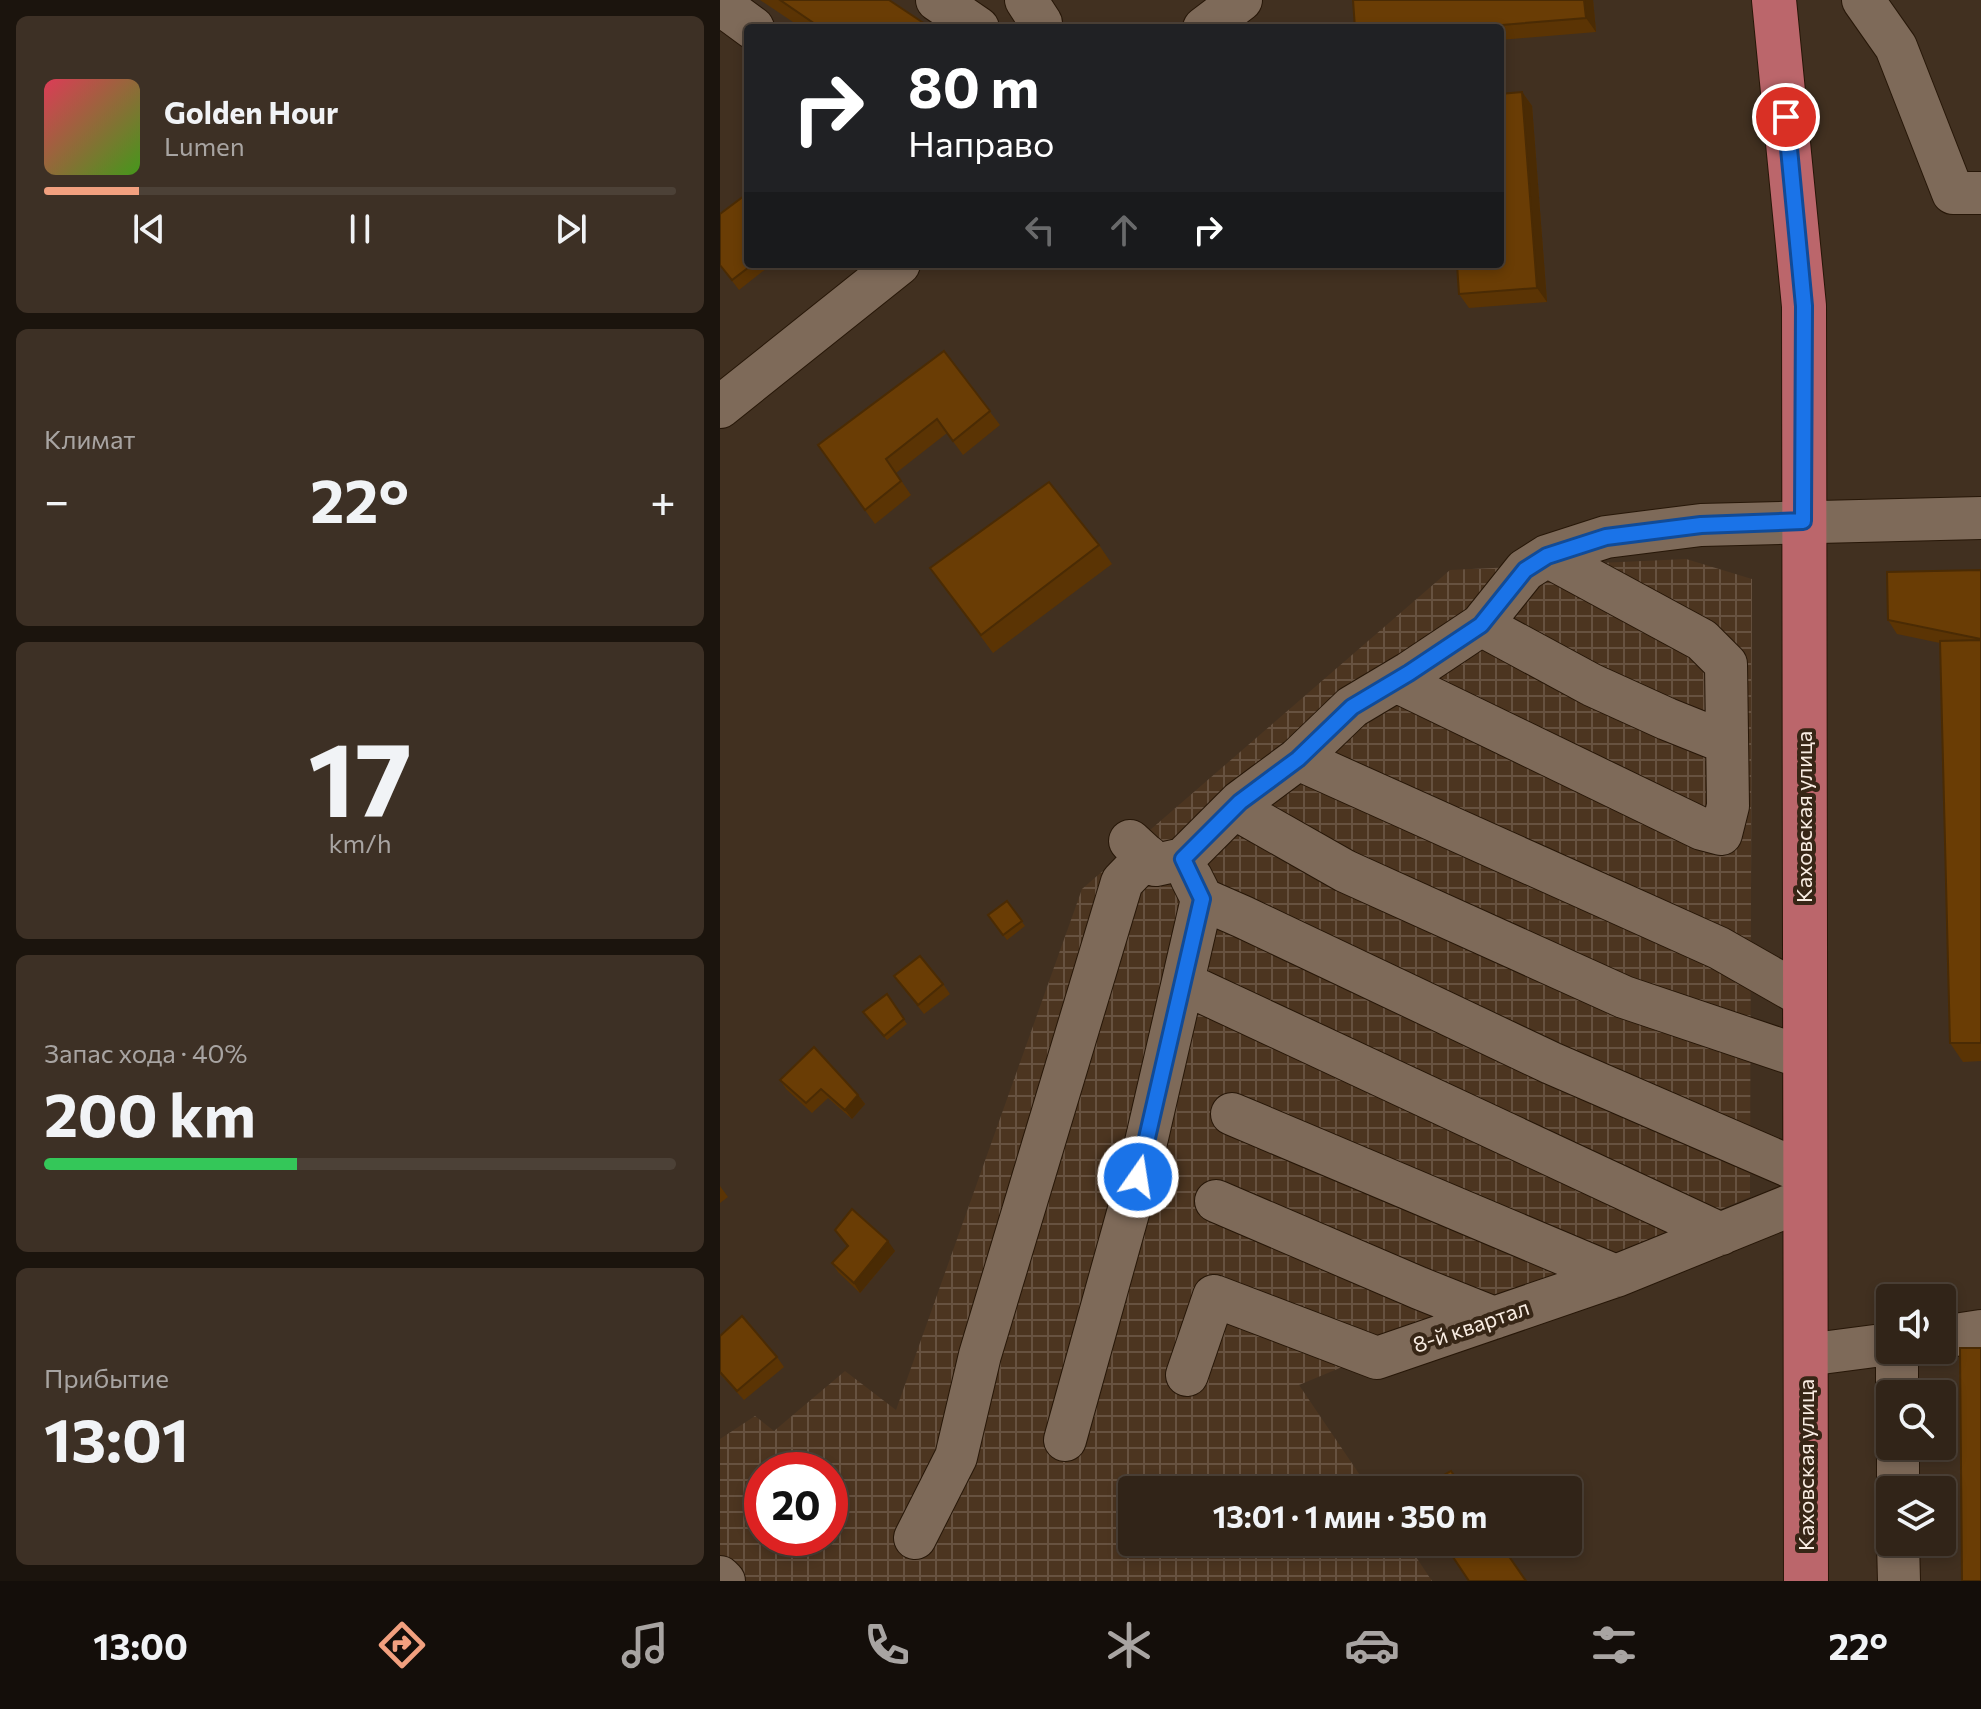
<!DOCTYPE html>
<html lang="ru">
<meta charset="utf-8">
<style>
body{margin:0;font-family:Commissioner,sans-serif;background:#3d3025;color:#f1f3f6;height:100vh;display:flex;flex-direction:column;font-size:30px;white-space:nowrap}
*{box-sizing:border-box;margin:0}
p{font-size:26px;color:#a8a4a2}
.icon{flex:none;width:44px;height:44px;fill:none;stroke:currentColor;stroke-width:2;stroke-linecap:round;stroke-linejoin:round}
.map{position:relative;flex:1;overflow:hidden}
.drawer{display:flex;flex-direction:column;gap:16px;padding:16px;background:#1b140d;width:720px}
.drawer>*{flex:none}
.banner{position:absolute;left:24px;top:24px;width:760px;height:244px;border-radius:8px;box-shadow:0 4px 12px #0003,0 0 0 2px #4c4137;background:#202124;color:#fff;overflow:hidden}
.buttons{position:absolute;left:1156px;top:1284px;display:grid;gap:16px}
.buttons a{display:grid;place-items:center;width:80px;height:80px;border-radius:8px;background:#312418;box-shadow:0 4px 12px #0003,0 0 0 2px #4c4137;font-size:40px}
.speed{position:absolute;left:24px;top:1452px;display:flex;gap:16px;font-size:40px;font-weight:700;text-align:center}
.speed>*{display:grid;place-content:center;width:104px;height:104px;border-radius:50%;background:#312418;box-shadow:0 4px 12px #0003,0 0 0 2px #4c4137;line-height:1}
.speed .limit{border:12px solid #d22;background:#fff;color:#111}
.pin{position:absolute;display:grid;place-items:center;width:68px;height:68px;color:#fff;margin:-34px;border:4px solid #fff;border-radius:50%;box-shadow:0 2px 8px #0007}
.me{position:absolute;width:88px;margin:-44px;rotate:13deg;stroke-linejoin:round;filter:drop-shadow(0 0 6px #0008)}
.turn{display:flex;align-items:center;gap:28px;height:168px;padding:0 32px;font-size:36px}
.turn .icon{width:104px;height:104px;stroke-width:2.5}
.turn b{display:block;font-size:56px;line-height:68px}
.lanes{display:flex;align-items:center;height:76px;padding:0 32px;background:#0003;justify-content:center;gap:40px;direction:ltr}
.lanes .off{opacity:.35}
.big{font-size:60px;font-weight:700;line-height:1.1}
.drawer .card{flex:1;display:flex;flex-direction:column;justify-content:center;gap:12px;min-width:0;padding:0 28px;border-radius:12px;background:#3d3025}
.drawer .dial{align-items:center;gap:0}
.dial b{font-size:104px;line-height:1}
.song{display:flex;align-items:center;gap:24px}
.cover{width:96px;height:96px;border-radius:12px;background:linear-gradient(135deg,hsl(350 70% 55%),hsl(100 70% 35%))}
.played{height:8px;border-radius:4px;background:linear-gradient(90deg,#f2a07f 15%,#4c4137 15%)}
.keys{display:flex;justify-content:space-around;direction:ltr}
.heat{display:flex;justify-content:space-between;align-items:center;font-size:44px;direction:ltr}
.charge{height:12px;border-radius:6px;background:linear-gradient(90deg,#34c759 40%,#4c4137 0)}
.trip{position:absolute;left:398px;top:1476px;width:464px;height:80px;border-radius:8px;background:#312418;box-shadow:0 4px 12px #0003,0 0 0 2px #4c4137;font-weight:700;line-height:80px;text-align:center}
.tab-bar{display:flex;height:128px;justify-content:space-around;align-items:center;background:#140e0a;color:#a8a4a2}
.tab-bar .icon{width:56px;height:56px}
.tab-bar .on{color:#f2a07f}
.tab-bar b{font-size:36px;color:#f1f3f6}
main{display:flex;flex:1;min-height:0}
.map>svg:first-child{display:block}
.industrial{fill:url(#industrial-grid);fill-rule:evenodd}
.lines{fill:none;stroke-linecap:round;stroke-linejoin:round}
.minor-casing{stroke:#271708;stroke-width:44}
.major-casing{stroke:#271708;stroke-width:46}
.minor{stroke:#7e6a59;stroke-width:42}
.major{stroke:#bb666b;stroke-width:44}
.wall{fill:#5b3404}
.shaded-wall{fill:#4a2b04}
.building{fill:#6a3d05;stroke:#4a2b04;stroke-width:2}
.route-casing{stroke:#114b97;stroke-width:20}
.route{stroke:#1a73e8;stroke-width:14}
.labels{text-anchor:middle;stroke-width:8;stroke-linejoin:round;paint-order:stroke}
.street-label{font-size:22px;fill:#f8ece2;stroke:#372616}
</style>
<main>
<section class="drawer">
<div class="card">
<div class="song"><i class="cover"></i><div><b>Golden Hour</b><p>Lumen</p></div></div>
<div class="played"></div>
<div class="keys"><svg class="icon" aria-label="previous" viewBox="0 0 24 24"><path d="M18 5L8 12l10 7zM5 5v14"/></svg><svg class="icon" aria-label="pause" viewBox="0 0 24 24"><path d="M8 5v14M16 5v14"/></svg><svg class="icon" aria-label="next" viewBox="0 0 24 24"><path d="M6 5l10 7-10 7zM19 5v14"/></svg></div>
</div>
<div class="card"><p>Климат</p>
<div class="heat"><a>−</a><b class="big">22°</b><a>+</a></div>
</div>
<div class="card dial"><b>17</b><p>km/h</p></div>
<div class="card"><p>Запас хода · 40%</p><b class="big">200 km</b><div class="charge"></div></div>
<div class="card"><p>Прибытие</p><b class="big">13:01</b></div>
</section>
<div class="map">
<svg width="1261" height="1581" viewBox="0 0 1261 1581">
<defs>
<pattern id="industrial-grid" width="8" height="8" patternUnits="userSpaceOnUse" patternTransform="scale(2)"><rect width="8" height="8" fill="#4c3520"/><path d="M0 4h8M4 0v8" fill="none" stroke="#675240"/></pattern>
</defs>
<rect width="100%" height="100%" fill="#413020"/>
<!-- industrial -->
<path class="industrial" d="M 966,559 L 1032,579 L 1030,1197 L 579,1385 L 650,1490 L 412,1490 L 412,1542 L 686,1542 L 712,1581 L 0,1581 L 0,1439 L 35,1416 L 54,1431 L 125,1371 L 176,1410 L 362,889 L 730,570 ZM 42,1470 L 110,1470 L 110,1538 L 42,1538 Z"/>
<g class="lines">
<!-- minor casing -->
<g class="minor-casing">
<path id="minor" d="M 0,0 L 14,14 L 33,28
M 217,0 L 258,28
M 306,0 L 321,23 L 318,28
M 1143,0 L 1176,47 L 1233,193 L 1261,193
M 484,28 L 521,0
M 0,407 L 179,264
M 761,625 L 872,685 L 947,719 L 1007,743
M 676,681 L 982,829 L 1001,834 L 1008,806 L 1006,664 L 982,640 L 827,556
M 578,759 L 999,948 L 1085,997
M 514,808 L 625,871 L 904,997 L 1085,1058
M 410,841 L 436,865 L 463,859 L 520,802 L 578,759 L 632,707 L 689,673 L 761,625 L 805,570 L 827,556 L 886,537 L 981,525 L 1261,518
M 482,899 L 523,917 L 831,1063 L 1085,1173
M 463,983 L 1001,1234
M 512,1114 L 896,1276
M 496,1201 L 699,1288 L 774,1318
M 1222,1337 L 1261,1331
M 1177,1350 L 1177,1394
M 1086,1355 L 1170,1344
M 467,1375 L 494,1296 L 657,1358 L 896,1276 L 1086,1199
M 345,1440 L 418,1177 L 482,899 L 471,877
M 1178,1446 L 1178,1490
M 195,1538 L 236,1457 L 260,1355 L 402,882 L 427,856
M 1178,1542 L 1179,1581
M 0,1577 L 4,1581"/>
</g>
<!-- major casing -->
<g class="major-casing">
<path id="major" d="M 1054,0 L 1084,306 L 1086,1581"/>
</g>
<!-- minor -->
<use href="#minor" class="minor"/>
<!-- major -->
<use href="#major" class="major"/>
</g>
<!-- wall -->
<path class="wall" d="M 40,0 L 169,0 L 211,28 L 82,28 Z
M 873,0 L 876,32 L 780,40 L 780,28 L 635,28 Z
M 802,92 L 812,106 L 827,302 L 749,308 L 739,294 Z
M 28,264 L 52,264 L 19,290 L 0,265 Z
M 224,351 L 280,425 L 243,455 L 227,433 L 176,473 L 191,495 L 155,524 L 98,445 Z
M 379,545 L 392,564 L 273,653 L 210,568 Z
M 1261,570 L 1261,1061 L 1243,1062 L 1230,1043 L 1220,643 L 1177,634 L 1168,620 Z
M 287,901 L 305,926 L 287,940 L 268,915 Z
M 174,976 L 223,984 L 230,994 L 204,1014 Z
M 167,994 L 187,1024 L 167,1040 L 143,1012 Z
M 60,1080 L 138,1095 L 145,1104 L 132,1119 L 108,1098 L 92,1113 L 66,1089 Z
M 0,1186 L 8,1197 L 0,1203 Z
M 115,1230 L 175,1251 L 140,1293 L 118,1272 L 112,1263 L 127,1246 Z
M 0,1336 L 57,1357 L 64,1367 L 24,1400 L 0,1374 Z"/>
<!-- shaded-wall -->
<path class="shaded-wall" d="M 864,0 L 873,0 L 876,32 L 866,18 Z
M 802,92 L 812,106 L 827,302 L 817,288 Z
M 138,1095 L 145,1104 L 132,1119 L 125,1110 Z
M 168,1241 L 175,1251 L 140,1293 L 134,1283 Z"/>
<!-- building -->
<path class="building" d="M 60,0 L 169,0 L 211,28 L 101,28 Z
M 633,0 L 864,0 L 866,18 L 757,27 L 758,28 L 635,28 Z
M 802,92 L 817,288 L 739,294 L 737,264 L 780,264 L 780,94 Z
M 28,193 L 28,264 L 33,264 L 12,280 L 0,265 L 0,214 Z
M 224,351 L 270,411 L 233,441 L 217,419 L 166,459 L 181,481 L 145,510 L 98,445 Z
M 329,482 L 379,545 L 261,635 L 210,568 Z
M 1261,570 L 1261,639 L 1168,620 L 1167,572 Z
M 1261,640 L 1261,1043 L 1230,1043 L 1220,641 Z
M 287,901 L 302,921 L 283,935 L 268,915 Z
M 200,956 L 223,984 L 198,1005 L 174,976 Z
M 167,994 L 184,1019 L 164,1036 L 143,1012 Z
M 94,1047 L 138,1095 L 125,1110 L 101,1089 L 86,1103 L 60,1080 Z
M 132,1209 L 168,1241 L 134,1283 L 112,1263 L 128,1246 L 115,1230 Z
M 22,1316 L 57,1357 L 17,1391 L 0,1372 L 0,1336 Z
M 1240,1348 L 1261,1348 L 1261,1581 L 1242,1581 Z
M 731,1471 L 744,1490 L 697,1490 Z
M 723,1542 L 779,1542 L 806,1581 L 749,1581 Z"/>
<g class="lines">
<!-- route casing -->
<g class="route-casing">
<path id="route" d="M 418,1177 L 482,899 L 463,859 L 520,802 L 578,759 L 632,707 L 689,673 L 761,625 L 805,570 L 827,556 L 886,537 L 981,525 L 1083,521 L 1084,306 L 1066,117"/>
</g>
<!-- route -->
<use href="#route" class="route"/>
</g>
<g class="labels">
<!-- street labels -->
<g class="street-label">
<text transform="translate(1084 817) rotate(-90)" y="8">Каховская улица</text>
<text transform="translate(751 1326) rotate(-19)" y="8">8-й квартал</text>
<text transform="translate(1086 1465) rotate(-90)" y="8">Каховская улица</text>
</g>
</g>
</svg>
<div class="buttons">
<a><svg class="icon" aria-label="sound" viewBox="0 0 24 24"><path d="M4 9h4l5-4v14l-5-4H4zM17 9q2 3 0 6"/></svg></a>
<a><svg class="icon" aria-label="search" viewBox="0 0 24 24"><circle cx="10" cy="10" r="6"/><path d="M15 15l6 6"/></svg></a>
<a><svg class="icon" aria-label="layers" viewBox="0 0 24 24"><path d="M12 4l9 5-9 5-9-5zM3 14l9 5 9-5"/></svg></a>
</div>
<div class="speed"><div class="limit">20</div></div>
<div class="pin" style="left:1066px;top:117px;background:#d93025"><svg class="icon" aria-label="arrive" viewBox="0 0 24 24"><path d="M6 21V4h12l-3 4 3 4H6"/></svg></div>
<svg class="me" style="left:418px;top:1177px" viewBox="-20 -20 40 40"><circle r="17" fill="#1a73e8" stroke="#fff" stroke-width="3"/><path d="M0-11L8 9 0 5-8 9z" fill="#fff"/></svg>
<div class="trip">13:01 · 1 мин · 350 m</div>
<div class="banner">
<div class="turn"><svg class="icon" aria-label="right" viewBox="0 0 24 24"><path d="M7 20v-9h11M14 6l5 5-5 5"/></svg><div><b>80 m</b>Направо</div></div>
<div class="lanes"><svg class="icon off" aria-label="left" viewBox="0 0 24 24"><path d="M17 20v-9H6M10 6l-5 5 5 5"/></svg><svg class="icon off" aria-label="ahead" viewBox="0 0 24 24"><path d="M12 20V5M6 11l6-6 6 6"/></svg><svg class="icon" aria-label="right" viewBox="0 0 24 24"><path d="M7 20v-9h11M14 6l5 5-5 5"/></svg></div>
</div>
</div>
</main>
<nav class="tab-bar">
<b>13:00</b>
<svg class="icon on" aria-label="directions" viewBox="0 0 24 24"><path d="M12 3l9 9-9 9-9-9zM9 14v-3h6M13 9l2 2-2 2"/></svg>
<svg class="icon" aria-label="music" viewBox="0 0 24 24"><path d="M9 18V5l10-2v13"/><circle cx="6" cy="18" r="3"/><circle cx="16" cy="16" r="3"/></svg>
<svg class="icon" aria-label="phone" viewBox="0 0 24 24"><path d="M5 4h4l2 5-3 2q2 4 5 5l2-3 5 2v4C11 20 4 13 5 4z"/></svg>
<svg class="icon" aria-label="climate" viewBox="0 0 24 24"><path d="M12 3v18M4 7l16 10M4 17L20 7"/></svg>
<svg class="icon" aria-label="car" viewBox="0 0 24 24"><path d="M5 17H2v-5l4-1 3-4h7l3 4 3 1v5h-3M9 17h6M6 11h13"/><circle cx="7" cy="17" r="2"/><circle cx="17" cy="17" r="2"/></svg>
<svg class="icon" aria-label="filters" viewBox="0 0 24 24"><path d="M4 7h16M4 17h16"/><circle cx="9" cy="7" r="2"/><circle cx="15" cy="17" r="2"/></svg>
<b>22°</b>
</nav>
